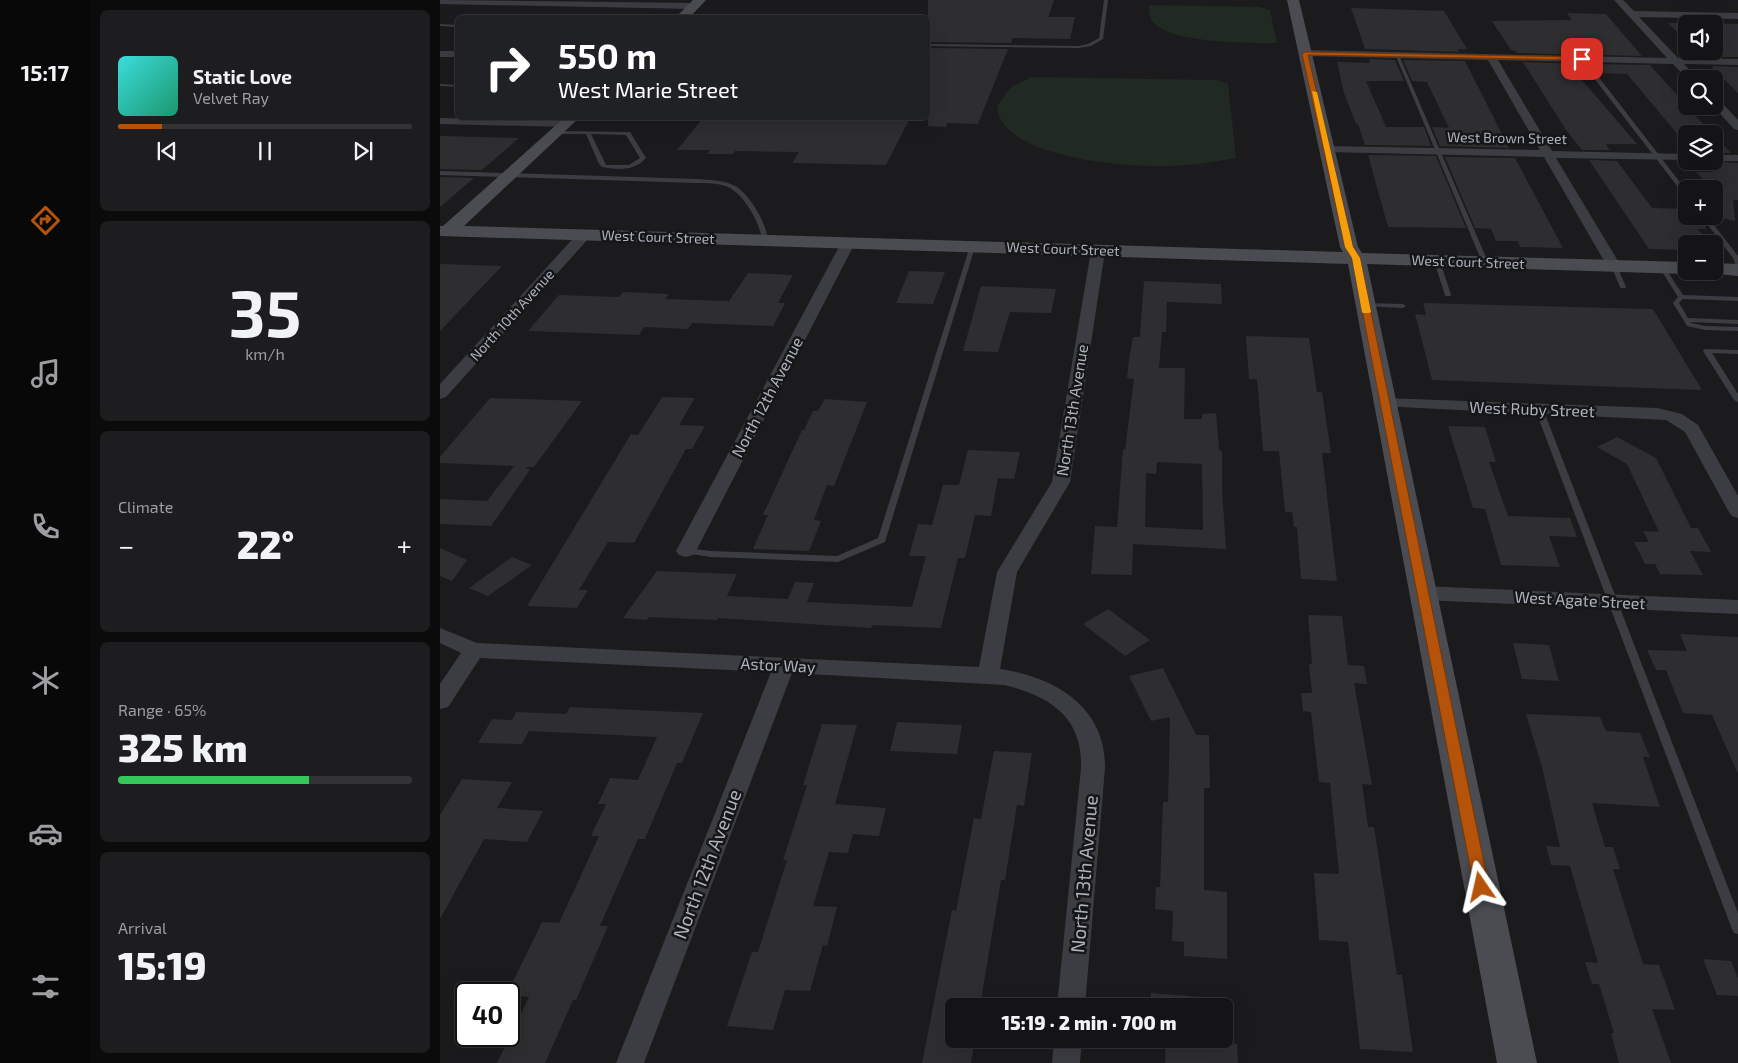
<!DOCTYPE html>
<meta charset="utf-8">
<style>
body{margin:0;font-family:"Exo 2",sans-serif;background:#1d1d1f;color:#f1f3f6;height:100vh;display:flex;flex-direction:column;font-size:19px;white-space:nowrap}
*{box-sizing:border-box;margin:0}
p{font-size:16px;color:#9d9ea1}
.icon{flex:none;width:28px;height:28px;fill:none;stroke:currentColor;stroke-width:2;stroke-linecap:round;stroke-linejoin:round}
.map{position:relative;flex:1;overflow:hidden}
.panel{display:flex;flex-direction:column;gap:10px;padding:10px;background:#0b0b0c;width:350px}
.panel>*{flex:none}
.banner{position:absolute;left:15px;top:15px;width:475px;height:105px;border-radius:8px;box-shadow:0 5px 20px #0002,0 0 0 1px #333335;background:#202124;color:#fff;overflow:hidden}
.controls{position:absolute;left:1238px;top:15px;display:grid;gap:10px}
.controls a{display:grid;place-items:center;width:45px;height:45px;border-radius:8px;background:#141416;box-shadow:0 5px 20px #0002,0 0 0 1px #333335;font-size:25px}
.speed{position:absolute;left:15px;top:982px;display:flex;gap:10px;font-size:25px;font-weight:700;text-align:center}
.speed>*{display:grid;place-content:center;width:65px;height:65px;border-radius:50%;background:#141416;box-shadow:0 5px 20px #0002,0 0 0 1px #333335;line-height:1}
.speed .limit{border:2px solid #111;border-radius:8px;background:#fff;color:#111}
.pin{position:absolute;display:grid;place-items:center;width:42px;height:42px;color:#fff;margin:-21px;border-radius:10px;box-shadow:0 2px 8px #0006}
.me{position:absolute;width:55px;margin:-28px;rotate:349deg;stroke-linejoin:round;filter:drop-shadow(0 0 4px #0008)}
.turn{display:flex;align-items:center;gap:18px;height:105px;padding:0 20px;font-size:22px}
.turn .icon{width:65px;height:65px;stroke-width:2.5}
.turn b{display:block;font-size:35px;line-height:42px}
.big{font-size:38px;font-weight:800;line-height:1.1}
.panel .card{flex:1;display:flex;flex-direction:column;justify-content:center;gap:8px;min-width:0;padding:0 18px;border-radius:8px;background:#1d1d1f}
.panel .dial{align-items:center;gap:0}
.dial b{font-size:65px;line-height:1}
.song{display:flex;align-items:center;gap:15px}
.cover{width:60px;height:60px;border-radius:8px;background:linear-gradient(135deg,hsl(180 70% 55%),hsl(160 70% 35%))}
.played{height:5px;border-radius:2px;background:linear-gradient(90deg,#b45309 15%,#333335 15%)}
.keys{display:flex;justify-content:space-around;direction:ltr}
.heat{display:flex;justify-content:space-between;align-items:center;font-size:28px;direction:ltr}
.charge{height:8px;border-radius:4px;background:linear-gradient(90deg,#34c759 65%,#333335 0)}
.trip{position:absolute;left:505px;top:998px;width:288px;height:50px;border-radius:8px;background:#141416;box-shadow:0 5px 20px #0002,0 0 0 1px #333335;font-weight:800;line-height:50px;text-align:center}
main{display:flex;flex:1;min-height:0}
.dock{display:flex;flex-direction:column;width:90px;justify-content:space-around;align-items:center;background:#080809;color:#9d9ea1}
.dock .icon{width:35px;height:35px}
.dock .on{color:#b45309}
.dock b{font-size:22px;color:#f1f3f6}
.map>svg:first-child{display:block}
.green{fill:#202922}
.building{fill:#2e2e31;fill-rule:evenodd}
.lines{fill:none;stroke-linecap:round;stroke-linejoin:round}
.lane{fill:#3c3d42;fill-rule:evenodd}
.street{fill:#3c3d42;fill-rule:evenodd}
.secondary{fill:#4a4c52;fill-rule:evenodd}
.route{fill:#b45309;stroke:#753606}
.slow{fill:#f59e0b}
.labels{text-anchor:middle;stroke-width:5;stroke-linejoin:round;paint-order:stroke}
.far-street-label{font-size:14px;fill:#adb2bd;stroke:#161618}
.street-label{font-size:16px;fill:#adb2bd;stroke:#161618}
.near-street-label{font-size:19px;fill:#adb2bd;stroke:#161618}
</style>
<main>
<nav class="dock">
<b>15:17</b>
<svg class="icon on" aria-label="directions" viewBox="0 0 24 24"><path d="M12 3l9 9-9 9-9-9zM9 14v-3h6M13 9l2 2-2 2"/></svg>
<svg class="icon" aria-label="music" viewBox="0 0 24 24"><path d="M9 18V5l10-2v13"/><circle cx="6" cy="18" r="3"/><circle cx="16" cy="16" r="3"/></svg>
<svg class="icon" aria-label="phone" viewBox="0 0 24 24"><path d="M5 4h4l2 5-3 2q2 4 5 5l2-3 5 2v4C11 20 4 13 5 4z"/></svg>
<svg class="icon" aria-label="climate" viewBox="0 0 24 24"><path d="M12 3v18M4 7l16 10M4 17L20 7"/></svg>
<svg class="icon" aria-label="car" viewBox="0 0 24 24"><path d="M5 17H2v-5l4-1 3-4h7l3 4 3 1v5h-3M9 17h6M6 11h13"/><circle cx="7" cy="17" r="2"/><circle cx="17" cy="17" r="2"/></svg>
<svg class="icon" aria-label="filters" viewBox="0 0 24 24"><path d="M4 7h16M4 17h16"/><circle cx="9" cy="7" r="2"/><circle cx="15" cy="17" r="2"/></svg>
</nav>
<section class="panel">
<div class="card">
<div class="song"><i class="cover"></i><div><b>Static Love</b><p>Velvet Ray</p></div></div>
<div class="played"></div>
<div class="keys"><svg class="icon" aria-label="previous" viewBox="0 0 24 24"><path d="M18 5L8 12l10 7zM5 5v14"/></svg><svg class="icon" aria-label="pause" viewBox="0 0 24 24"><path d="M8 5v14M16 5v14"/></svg><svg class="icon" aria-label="next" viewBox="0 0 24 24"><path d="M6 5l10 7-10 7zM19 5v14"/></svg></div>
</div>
<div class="card dial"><b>35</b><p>km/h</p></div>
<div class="card"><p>Climate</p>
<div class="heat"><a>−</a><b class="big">22°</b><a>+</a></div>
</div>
<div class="card"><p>Range · 65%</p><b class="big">325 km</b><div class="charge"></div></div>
<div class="card"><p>Arrival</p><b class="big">15:19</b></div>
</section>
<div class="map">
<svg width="1298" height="1063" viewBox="0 0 1298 1063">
<rect width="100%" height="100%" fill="#1b1b1d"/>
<!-- green -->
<path class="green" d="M 709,5 L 819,7 L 830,10 L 837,43 C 809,43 730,44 712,21 C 709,16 709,11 709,5 Z
M 591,77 L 776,80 L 788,84 L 796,158 C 773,162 749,166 725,166 C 684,167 588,159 563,123 C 559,118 558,112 557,106 L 570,88 Z"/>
<!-- building -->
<path class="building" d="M 488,0 L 614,0 L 608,17 L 635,17 L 630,39 L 573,38 L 571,43 L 488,42 Z
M 911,8 L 1004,11 L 1027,49 L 1018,49 L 1019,52 L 925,49 Z
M 1127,13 L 1166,14 L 1202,56 L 1077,53 L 1075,51 L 1071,50 L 1052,21 L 1132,20 Z
M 1228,23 L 1298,24 L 1298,57 L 1261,57 L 1256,51 L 1274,51 L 1274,24 L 1246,24 L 1246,41 Z
M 488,48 L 568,49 L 538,124 L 507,123 L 506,127 L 488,126 Z
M 929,59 L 955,60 L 964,81 L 926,81 L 946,127 L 984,127 L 991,146 L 925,145 L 918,124 L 916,124 L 904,93 L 897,62 L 930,63 Z
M 963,60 L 1025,61 L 1069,148 L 1000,146 L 992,127 L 1009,128 L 987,82 L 972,81 Z
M 1083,62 L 1141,64 L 1148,73 L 1136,73 L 1197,144 L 1168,144 L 1166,145 L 1170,150 L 1142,150 L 1126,130 Z
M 1151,64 L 1210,65 L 1272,134 L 1246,134 L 1246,142 L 1239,136 L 1187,74 L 1158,73 Z
M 1271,66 L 1298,67 L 1298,93 Z
M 263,118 L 470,118 L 446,165 L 352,163 L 359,152 L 295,151 L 293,154 L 267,154 L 270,150 L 237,150 Z
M 0,136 L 79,138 L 42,170 L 0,169 Z
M 1274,136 L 1277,138 L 1291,153 L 1274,153 Z
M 928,155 L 996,156 L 1026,228 L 948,227 Z
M 1005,157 L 1075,158 L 1123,248 L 1080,247 L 1078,241 L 1056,241 L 1051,229 L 1035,228 Z
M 1149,160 L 1177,161 L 1212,208 L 1246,209 L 1246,216 L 1258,216 L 1267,229 L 1258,229 L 1269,244 L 1246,244 L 1246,250 L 1209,249 Z
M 1264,161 L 1298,163 L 1298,200 L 1293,200 L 1295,221 L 1272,216 L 1274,216 L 1274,189 L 1251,189 L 1247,184 L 1267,184 L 1256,172 L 1273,172 Z
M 0,177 L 34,178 L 0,207 Z
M 0,264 L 62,266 L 0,331 Z
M 469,271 L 505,272 L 493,304 L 456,303 Z
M 308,273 L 353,275 L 338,303 L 345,303 L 333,326 L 252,323 L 248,329 L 204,327 L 199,335 L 88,331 L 119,295 L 179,297 L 183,292 L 229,294 L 225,299 L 289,301 Z
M 704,281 L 781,284 L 782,304 L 727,302 L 726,332 L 722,332 L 719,368 L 745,368 L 744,419 L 762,419 L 762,414 L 776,413 L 779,450 L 782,451 L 782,489 L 786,549 L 693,544 L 692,575 L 651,574 L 655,526 L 677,527 L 683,449 L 685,450 L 694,379 L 687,378 L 689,359 L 693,337 L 700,337 ZM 717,462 L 762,464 L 763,530 L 705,527 L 706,473 L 716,474 Z
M 541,286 L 616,289 L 611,313 L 570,312 L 558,352 L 523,351 Z
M 983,303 L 1213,309 L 1262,390 L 992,380 L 975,314 L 986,315 Z
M 806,336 L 869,338 L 877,392 L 882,392 L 891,453 L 882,453 L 897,581 L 861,579 L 857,527 L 854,527 L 852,512 L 845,512 L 839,451 L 823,451 L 817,379 L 809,379 Z
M 222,397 L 255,398 L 239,425 L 265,426 L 252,449 L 246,449 L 194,543 L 168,542 L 139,590 L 148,590 L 137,608 L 87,606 L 191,434 L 198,435 Z
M 50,398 L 142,401 L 94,467 L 85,467 L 90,470 L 51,526 L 0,524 L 0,499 L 47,501 L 74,466 L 0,463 L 0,457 Z
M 385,399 L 427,402 L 394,486 L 387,485 L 374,520 L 381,521 L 369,551 L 313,549 L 328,515 L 323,515 L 362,430 L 364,430 L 373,411 L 378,411 Z
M 1008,426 L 1045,427 L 1056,462 L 1049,462 L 1068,516 L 1130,518 L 1137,537 L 1109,536 L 1120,567 L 1061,565 L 1045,509 L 1033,508 Z
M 1177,437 L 1216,458 L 1251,528 L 1258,528 L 1271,552 L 1250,551 L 1263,575 L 1220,574 L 1215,564 L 1205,564 L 1194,542 L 1209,542 L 1203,531 L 1219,532 L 1187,464 L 1157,447 Z
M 528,450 L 580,452 L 574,479 L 558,478 L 551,516 L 535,515 L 525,558 L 518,558 L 501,628 L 432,625 L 431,628 L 278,618 L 277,620 L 208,617 L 207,620 L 183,618 L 217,571 L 297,574 L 287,596 L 348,599 L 355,582 L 374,583 L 367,602 L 472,607 L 486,556 L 469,556 L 478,524 L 492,525 L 503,485 L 519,485 Z
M 0,548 L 27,560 L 12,581 L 0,576 Z
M 72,557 L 92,565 L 48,596 L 29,588 Z
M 668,609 L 710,640 L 685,656 L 643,624 Z
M 868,615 L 902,616 L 908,665 L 924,666 L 927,684 L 914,683 L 932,785 L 922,784 L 928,827 L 934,827 L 957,975 L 962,975 L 973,1052 L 920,1049 L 908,942 L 879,940 L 874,873 L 899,874 L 890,783 L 879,782 L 871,712 L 863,711 L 861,693 L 872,693 L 869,664 L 872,664 Z
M 1240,634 L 1298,637 L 1298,774 L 1272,715 L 1243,713 L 1226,670 L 1216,670 L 1207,650 L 1247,651 Z
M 1073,643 L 1109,645 L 1119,681 L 1082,679 Z
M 723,668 L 756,735 L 769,735 L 770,788 L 764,788 L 764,890 L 787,892 L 787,959 L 744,956 L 744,942 L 732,941 L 733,911 L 715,909 L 716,887 L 720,887 L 723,802 L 728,802 L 730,717 L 711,721 L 689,676 Z
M 130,707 L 263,713 L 242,763 L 237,763 L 205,839 L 198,839 L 160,926 L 168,926 L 136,1000 L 133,1000 L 105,1063 L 57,1063 L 89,997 L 67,994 L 102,922 L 119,923 L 159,836 L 151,836 L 166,804 L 158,804 L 170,778 L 198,780 L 217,737 L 89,731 L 82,744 L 38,743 L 52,719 L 72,720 L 76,712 L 126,714 Z
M 1086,714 L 1160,717 L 1166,731 L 1200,733 L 1210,757 L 1203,757 L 1220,807 L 1152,803 L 1165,847 L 1173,847 L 1180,869 L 1173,869 L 1203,964 L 1219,965 L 1235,1010 L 1212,1009 L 1231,1063 L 1179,1063 L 1171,1033 L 1174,1033 L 1159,984 L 1152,984 L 1145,962 L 1158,963 L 1130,866 L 1111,865 L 1106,846 L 1120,847 L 1102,767 Z
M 457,722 L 522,725 L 517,754 L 450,751 Z
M 382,724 L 417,725 L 395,804 L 446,808 L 439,836 L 413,834 L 408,853 L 389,852 L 373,906 L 397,907 L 387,946 L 383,945 L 370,991 L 345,990 L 333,1030 L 287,1026 L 312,952 L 318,952 L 347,860 L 343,860 L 367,785 L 363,785 Z
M 554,751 L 592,753 L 584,806 L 577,805 L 565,880 L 561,880 L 540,1006 L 514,1006 L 514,1039 L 535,1039 L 531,1063 L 482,1063 L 512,910 L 516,911 L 534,818 L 541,819 Z
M 22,779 L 72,782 L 57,808 L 103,811 L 87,842 L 44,839 L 0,919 L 0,815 Z
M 1263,959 L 1291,961 L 1298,978 L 1298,996 L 1277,995 Z
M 711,993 L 773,998 L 773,1006 L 711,1006 Z
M 723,1039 L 772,1039 L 772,1042 L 797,1044 L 798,1063 L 725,1063 L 726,1039 Z"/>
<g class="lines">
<!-- lane -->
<path class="lane" d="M 664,0 L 668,0 L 663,39 L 651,46 L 639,48 L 488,46 L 488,44 L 639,46 L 648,44 L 659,38 Z
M 0,24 L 18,25 L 18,27 L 0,26 Z
M 955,54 L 959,55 L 1048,262 L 1047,263 L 1042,262 Z
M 1140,58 L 1144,58 L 1246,190 L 1246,196 L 1244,195 L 1140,60 Z
M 0,84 L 18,85 L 18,87 L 0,86 Z
M 115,131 L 190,132 L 206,158 C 195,171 178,170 162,167 L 159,164 L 146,134 L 117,134 L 114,132 ZM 151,134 L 186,135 L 200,158 L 189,165 L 166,165 Z
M 0,171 L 257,179 C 269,180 282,180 293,185 C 309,192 327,224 328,241 L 325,243 L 322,241 C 321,224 304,194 288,187 C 279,183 267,183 257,183 L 0,175 Z
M 1261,216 L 1267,216 L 1298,256 L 1298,267 L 1296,266 L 1293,258 Z
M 530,246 L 535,247 L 445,542 L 398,562 L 271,557 L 243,553 L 242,551 L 246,548 L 271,551 L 397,556 L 438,538 Z
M 997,259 L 1000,261 L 1011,295 L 1010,296 L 1006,296 L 1005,295 L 994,261 Z
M 1174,264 L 1177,266 L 1186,287 L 1185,288 L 1181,288 L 1180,287 L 1171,266 Z
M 1222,265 L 1224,266 L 1243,295 L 1298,297 L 1298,301 L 1243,299 L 1239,303 L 1248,318 L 1298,320 L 1298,324 L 1251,322 L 1251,323 L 1265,326 L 1298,327 L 1298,331 L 1265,330 L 1247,326 L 1233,303 L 1238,297 L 1219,267 Z
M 925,303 L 963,304 L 966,306 L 963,308 L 923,306 L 922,305 Z
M 1264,349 L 1298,350 L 1298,354 L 1272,353 L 1298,394 L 1298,402 L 1294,400 L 1263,351 Z
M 1096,407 L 1102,407 L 1103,409 L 1298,913 L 1298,934 L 1294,933 L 1292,929 L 1095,409 Z"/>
<!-- street -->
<path class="street" d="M 0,0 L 254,3 L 258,6 L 254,9 L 0,4 Z
M 1174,0 L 1183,0 L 1194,11 L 1298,13 L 1298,19 L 1199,17 L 1238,58 L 1298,59 L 1298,65 L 1244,64 L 1258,79 L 1247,79 L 1233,64 L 1058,60 L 1112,151 L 1246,154 L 1246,160 L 1116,158 L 1181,266 L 1179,269 L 1174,270 L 1167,266 L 1104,157 L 887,152 L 881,149 L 887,146 L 1100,150 L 1048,60 L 865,56 L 860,53 L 865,50 L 1227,58 Z
M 0,51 L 18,51 L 18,57 L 0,57 Z
M 1274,98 L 1278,99 L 1298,120 L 1298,130 L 1294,129 L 1273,106 Z
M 0,118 L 126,121 L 131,124 L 126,127 L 0,124 Z
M 1274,155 L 1298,155 L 1298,161 L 1273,161 Z
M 144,231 L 151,235 L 149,238 L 6,397 L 0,399 L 0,384 L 139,232 Z
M 408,239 L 415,243 L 256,551 L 253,555 L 246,557 L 239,555 L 236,551 L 401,243 Z
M 658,247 L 665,251 L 630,482 L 577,572 L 560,669 C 615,677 666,707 665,768 L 645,1006 L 617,1006 L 641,768 C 643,717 610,696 564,685 L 352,673 L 204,1063 L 176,1063 L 331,672 L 40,658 L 8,707 L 0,709 L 0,684 L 21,653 L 0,643 L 0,628 L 37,643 L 539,667 L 557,572 L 612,482 L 651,251 Z
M 945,398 L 1217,408 L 1242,414 L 1258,425 L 1298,496 L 1298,518 L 1292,516 L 1289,512 L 1245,432 L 1226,420 L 939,406 L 937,403 L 939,400 Z
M 982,586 L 1298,600 L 1298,614 L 982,600 L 975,598 L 972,593 L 975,588 Z
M 614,1039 L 642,1039 L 640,1063 L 612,1063 Z"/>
<!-- secondary -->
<path class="secondary" d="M 253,0 L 266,0 L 249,18 L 235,18 Z
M 847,0 L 859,0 L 918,247 L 922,253 L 1246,262 L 1246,271 L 1253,271 L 1246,274 L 927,264 L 1097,1063 L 1057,1063 L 908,264 L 0,236 L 0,226 L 3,226 L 124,118 L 139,118 L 24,226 L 903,252 L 900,247 Z
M 1274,263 L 1298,264 L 1298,276 L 1267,273 L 1266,271 L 1274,271 Z"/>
</g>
<!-- route -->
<path class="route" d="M 865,52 L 1142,57 L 1145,59 L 1142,60 L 868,55 L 913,247 L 920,258 L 1049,887 L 1047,891 L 1041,893 L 1036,891 L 1034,887 L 912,258 L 905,247 L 862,54 Z"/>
<!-- slow -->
<path class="slow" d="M 872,91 L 877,92 L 913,247 L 920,258 L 931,312 L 929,313 L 923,313 L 922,312 L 912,258 L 905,247 Z"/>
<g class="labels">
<!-- far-street labels -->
<g class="far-street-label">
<text transform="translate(1067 138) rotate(1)" y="5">West Brown Street</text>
<text transform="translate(218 237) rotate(2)" y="5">West Court Street</text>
<text transform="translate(623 249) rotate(2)" y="5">West Court Street</text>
<text transform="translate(1028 262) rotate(2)" y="5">West Court Street</text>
<text transform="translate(72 315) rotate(-48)" y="5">North 10th Avenue</text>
</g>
<!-- street labels -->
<g class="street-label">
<text transform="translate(327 397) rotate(-62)" y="6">North 12th Avenue</text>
<text transform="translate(1092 409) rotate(2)" y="6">West Ruby Street</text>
<text transform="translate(632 410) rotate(-81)" y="6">North 13th Avenue</text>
<text transform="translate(1140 600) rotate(3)" y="6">West Agate Street</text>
<text transform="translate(338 665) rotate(3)" y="6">Astor Way</text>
</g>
<!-- near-street labels -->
<g class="near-street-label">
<text transform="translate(267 864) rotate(-69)" y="7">North 12th Avenue</text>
<text transform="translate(644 874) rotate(-85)" y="7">North 13th Avenue</text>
</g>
</g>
</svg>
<div class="controls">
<a><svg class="icon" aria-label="sound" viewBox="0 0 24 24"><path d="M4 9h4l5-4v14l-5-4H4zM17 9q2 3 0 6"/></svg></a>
<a><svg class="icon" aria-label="search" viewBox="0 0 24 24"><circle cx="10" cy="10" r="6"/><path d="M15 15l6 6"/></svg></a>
<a><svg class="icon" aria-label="layers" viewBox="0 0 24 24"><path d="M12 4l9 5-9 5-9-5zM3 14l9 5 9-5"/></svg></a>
<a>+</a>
<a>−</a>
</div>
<div class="speed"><div class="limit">40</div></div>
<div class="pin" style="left:1142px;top:59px;background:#d93025"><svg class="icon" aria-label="arrive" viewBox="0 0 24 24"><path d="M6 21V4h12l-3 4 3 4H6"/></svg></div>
<svg class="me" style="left:1041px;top:887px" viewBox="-20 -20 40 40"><path d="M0-17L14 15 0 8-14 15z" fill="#b45309" stroke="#fff" stroke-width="4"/></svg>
<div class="trip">15:19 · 2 min · 700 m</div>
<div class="banner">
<div class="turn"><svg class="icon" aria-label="right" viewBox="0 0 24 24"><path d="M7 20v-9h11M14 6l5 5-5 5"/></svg><div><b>550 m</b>West Marie Street</div></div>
</div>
</div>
</main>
